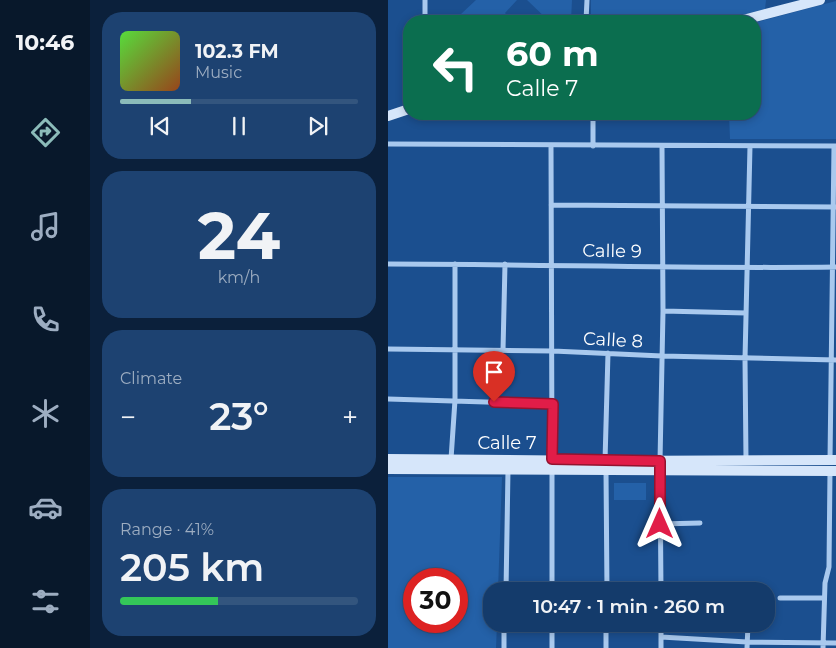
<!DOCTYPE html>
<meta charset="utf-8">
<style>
body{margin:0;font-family:Montserrat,sans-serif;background:#1d4271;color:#f1f3f6;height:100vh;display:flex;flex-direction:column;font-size:19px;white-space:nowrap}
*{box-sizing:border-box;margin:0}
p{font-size:16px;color:#9dadc1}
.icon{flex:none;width:28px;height:28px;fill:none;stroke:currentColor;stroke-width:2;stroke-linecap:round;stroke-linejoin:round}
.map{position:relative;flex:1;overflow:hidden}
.sheet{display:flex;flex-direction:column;gap:12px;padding:12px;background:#0b203b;width:298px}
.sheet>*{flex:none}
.top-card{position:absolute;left:15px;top:15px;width:358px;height:105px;border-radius:20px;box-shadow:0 2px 8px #0003,0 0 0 1px #33557e;background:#0b6e4f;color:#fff;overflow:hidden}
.speed{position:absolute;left:15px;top:568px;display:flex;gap:10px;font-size:25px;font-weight:700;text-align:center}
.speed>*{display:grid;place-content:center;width:65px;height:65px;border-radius:50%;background:#143b6b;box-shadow:0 2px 8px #0003,0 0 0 1px #33557e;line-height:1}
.speed .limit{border:8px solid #d22;background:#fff;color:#111}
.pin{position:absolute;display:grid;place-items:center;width:42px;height:42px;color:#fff;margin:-51px -21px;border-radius:50% 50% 50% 0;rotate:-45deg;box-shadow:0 0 5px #0007}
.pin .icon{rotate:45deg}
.me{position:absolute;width:55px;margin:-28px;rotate:0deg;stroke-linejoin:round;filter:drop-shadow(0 0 4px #0008)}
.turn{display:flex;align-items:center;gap:18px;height:105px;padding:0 20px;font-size:22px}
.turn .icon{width:65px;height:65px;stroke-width:2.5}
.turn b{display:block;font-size:35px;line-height:42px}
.big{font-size:38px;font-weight:600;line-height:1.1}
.sheet .widget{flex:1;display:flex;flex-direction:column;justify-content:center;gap:8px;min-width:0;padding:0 18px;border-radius:20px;background:#1d4271}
.sheet .dial{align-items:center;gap:0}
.dial b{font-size:65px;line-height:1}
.song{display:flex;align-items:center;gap:15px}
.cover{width:60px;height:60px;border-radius:8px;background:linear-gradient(135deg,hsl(110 70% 55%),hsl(20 70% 35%))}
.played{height:5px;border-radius:2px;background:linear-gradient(90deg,#8bbbb9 30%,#33557e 30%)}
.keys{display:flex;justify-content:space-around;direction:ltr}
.heat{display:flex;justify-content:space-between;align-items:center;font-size:28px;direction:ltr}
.charge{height:8px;border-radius:4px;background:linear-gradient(90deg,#34c759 41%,#33557e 0)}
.trip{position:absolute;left:95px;top:582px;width:292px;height:50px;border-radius:20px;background:#143b6b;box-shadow:0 2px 8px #0003,0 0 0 1px #33557e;font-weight:600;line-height:50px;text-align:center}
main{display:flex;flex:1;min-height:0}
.menu{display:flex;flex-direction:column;width:90px;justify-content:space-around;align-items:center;background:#08182b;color:#9dadc1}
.menu .icon{width:35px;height:35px}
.menu .on{color:#8bbbb9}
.menu b{font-size:22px;color:#f1f3f6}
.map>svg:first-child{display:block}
.green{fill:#2461a8;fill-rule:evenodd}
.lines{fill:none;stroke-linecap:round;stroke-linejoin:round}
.street{stroke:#a9c9ee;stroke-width:5}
.secondary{stroke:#d6e6fa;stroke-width:10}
.route-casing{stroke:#92132f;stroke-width:12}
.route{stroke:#e11d48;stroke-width:9}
.labels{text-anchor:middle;stroke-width:5;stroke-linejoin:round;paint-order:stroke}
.street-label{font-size:18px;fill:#fff;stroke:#1b4f8f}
</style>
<main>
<nav class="menu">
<b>10:46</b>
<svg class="icon on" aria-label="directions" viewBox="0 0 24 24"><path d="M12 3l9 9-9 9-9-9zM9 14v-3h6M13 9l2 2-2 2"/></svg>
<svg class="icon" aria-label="music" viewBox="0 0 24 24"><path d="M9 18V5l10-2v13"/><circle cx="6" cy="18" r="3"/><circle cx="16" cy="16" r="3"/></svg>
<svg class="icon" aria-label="phone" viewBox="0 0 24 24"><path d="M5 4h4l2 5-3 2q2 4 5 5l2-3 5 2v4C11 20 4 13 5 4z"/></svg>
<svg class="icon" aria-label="climate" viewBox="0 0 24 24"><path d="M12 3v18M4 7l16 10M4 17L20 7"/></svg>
<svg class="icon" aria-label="car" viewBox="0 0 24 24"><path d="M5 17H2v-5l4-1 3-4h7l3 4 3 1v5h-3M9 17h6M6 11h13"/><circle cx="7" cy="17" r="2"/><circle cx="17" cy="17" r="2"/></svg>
<svg class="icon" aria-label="filters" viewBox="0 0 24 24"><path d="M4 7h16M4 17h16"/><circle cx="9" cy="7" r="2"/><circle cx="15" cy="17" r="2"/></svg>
</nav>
<section class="sheet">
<div class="widget">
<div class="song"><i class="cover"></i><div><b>102.3 FM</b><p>Music</p></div></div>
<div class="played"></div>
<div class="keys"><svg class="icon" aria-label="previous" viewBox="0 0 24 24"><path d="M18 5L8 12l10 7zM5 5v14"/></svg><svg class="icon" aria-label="pause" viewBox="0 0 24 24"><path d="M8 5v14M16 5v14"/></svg><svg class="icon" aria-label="next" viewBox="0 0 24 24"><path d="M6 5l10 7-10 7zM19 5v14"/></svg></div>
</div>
<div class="widget dial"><b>24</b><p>km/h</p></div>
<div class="widget"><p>Climate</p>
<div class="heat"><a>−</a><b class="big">23°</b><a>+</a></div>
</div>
<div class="widget"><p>Range · 41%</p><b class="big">205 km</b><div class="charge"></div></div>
</section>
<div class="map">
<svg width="449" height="648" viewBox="0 0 449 648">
<rect width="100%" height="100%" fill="#1b4f8f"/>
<!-- green -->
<path class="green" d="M 88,0 L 129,0 L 117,13 L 124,21 L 80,21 L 73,14 Z
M 139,0 L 184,0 L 183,21 L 161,21 Z
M 203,0 L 378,0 L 377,9 L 330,21 L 203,21 Z
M 448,1 L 448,139 L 342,139 L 341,114 L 366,114 L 366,23 Z
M 0,477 L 114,477 L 110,591 L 104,591 L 104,624 L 109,624 L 108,648 L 0,648 ZM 26,579 L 69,579 L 69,621 L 26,621 Z
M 226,483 L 258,483 L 258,500 L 226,500 Z"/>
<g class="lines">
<!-- street -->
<path class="street" d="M 37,0 L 37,21
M 198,21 L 199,0
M 0,144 L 449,146
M 163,146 L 164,459
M 205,146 L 205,114
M 163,205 L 448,207
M 0,264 C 149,264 299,269 449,267
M 275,311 L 358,313
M 0,349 L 165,351 L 274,356 L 449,360
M 115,350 L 117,264
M 0,399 L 165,404
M 63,459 L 67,400 L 67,264
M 358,460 L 357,359 L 362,146
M 442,460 L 446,146
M 217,461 L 220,353
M 272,461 L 275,311 L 274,146
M 272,469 L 273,591
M 164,470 L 164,591
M 218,471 L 219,591
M 272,524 L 312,523
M 118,586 L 164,584 L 354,587 L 359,591
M 118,591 L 120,470
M 392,598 L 436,598
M 273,637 L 359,642 L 449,643
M 116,648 L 116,624
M 164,648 L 164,624
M 218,648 L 218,624
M 273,648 L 273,624
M 359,648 L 360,624
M 435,648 L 437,583 L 441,567 L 442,471"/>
<!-- secondary -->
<path class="secondary" d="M 351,21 L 432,0
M 0,116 L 21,109
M 0,459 L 217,461 L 449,460
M 0,469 L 449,471"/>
</g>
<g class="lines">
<!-- route casing -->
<g class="route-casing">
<path id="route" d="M 106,402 L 165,404 L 164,459 L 272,461 L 272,524"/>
</g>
<!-- route -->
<use href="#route" class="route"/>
</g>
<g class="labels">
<!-- street labels -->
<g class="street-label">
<text transform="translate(224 251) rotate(1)" y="6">Calle 9</text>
<text transform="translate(225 340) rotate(3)" y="6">Calle 8</text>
<text x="119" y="449">Calle 7</text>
</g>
</g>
</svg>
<div class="speed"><div class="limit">30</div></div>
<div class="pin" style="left:106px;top:402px;background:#d93025"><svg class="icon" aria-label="arrive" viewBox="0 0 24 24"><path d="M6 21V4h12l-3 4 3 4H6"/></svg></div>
<svg class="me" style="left:272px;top:524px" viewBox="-20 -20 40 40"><path d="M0-17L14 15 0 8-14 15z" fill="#e11d48" stroke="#fff" stroke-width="4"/></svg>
<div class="trip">10:47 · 1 min · 260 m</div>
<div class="top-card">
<div class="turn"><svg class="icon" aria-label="left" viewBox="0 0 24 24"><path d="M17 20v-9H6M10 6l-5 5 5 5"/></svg><div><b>60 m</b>Calle 7</div></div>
</div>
</div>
</main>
